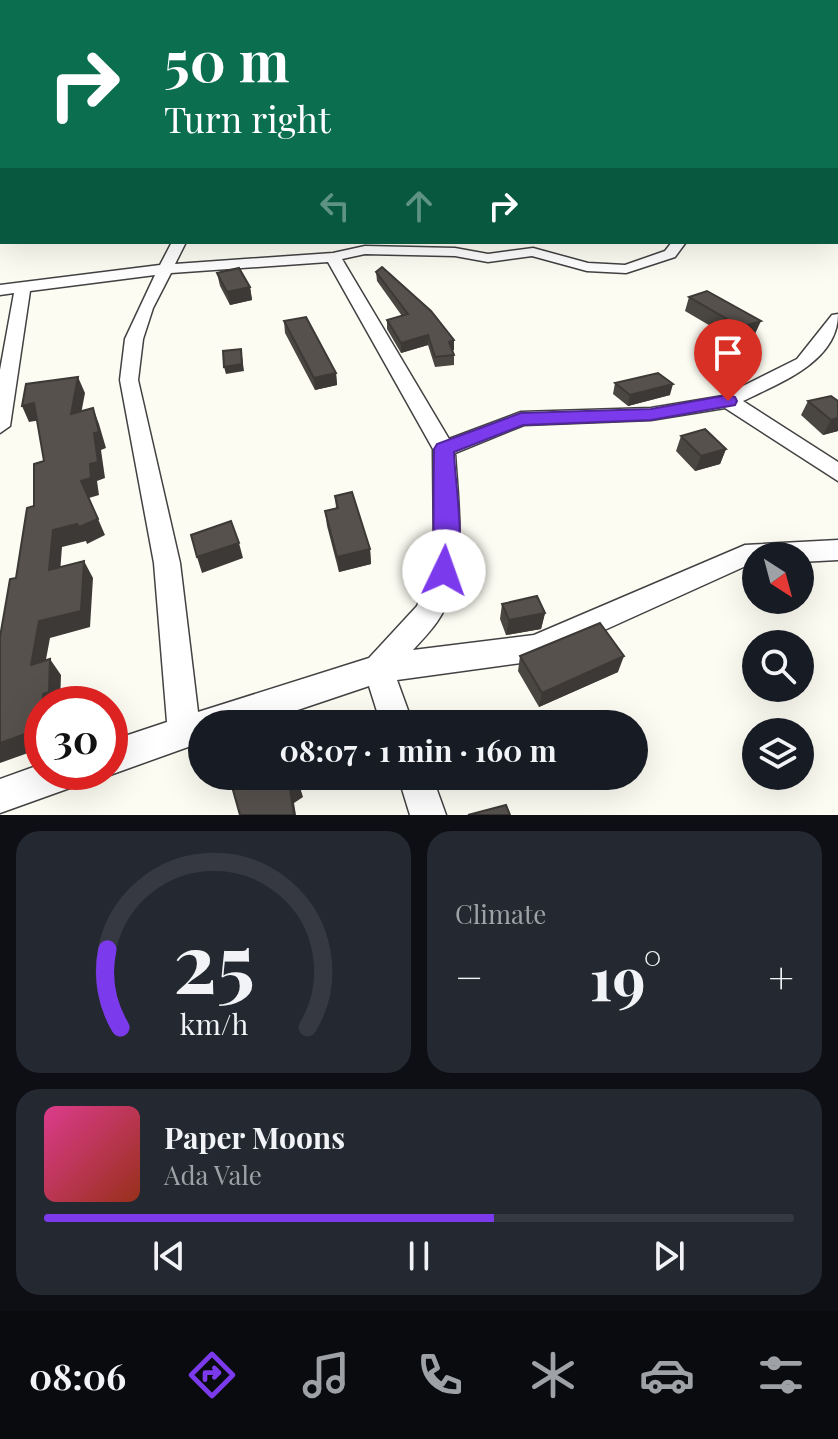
<!DOCTYPE html>
<meta charset="utf-8">
<style>
body{margin:0;font-family:"Playfair Display",serif;background:#242831;color:#f1f3f6;height:100vh;display:flex;flex-direction:column;font-size:30px;white-space:nowrap}
*{box-sizing:border-box;margin:0}
p{font-size:26px;color:#9ea1a6}
.icon{flex:none;width:44px;height:44px;fill:none;stroke:currentColor;stroke-width:2;stroke-linecap:round;stroke-linejoin:round}
.map{position:relative;height:815px;overflow:hidden}
.panel{display:flex;flex-direction:column;gap:16px;padding:16px;background:#0d0f14;flex:1}
.panel>*{flex:none}
.hud{position:absolute;left:0px;top:0px;width:838px;height:244px;box-shadow:0 8px 32px #0002;background:#0b6e4f;color:#fff;overflow:hidden}
.needle{width:52px;rotate:144deg}
.fabs{position:absolute;left:742px;top:542px;display:grid;gap:16px}
.fabs a{display:grid;place-items:center;width:72px;height:72px;border-radius:50%;background:#171b24;box-shadow:0 8px 32px #0002;font-size:40px}
.speed{position:absolute;left:24px;top:686px;display:flex;gap:16px;font-size:40px;font-weight:700;text-align:center}
.speed>*{display:grid;place-content:center;width:104px;height:104px;border-radius:50%;background:#171b24;box-shadow:0 8px 32px #0002;line-height:1}
.speed .limit{border:12px solid #d22;background:#fff;color:#111}
.pin{position:absolute;display:grid;place-items:center;width:68px;height:68px;color:#fff;margin:-82px -34px;border-radius:50% 50% 50% 0;rotate:-45deg;box-shadow:0 0 8px #0007}
.pin .icon{rotate:45deg}
.me{position:absolute;width:88px;margin:-44px;rotate:3deg;stroke-linejoin:round;filter:drop-shadow(0 0 6px #0008)}
.turn{display:flex;align-items:center;gap:28px;height:168px;padding:0 32px;font-size:36px}
.turn .icon{width:104px;height:104px;stroke-width:2.5}
.turn b{display:block;font-size:56px;line-height:68px}
.lanes{display:flex;align-items:center;height:76px;padding:0 32px;background:#0003;justify-content:center;gap:40px;direction:ltr}
.lanes .off{opacity:.35}
.big{font-size:60px;font-weight:700;line-height:1.1}
.panel .tile{flex:1;display:flex;flex-direction:column;justify-content:center;gap:12px;min-width:0;padding:0 28px;border-radius:24px;background:#242831}
.panel .dial{align-items:center;gap:0}
.dial svg{height:208px;overflow:visible;fill:none;stroke:#363941;stroke-width:7;stroke-linecap:round;text-anchor:middle}
.dial text{fill:#f1f3f6;stroke:none}
.song{display:flex;align-items:center;gap:24px}
.cover{width:96px;height:96px;border-radius:12px;background:linear-gradient(135deg,hsl(330 70% 55%),hsl(10 70% 35%))}
.played{height:8px;border-radius:4px;background:linear-gradient(90deg,#7c3aed 60%,#363941 60%)}
.keys{display:flex;justify-content:space-around;direction:ltr}
.heat{display:flex;justify-content:space-between;align-items:center;font-size:44px;direction:ltr}
.panel .tiles{flex:1;display:grid;gap:16px;grid-template-columns:1fr 1fr}
.tile:last-child{grid-column:span 2}
.trip{position:absolute;left:188px;top:710px;width:460px;height:80px;border-radius:40px;background:#171b24;box-shadow:0 8px 32px #0002;font-weight:700;line-height:80px;text-align:center}
.dock{display:flex;height:128px;justify-content:space-around;align-items:center;background:#090b0e;color:#9ea1a6}
.dock .icon{width:56px;height:56px}
.dock .on{color:#7c3aed}
.dock b{font-size:36px;color:#f1f3f6}
.map>svg:first-child{display:block}
.lines{fill:none;stroke-linecap:round;stroke-linejoin:round}
.minor-casing{stroke:#424242;stroke-width:3}
.minor{fill:#fff;fill-rule:evenodd}
.wall{fill:#4a4642}
.shaded-wall{fill:#3c3936}
.building{fill:#56514d;stroke:#3c3936;stroke-width:2}
.route{fill:#7c3aed;stroke:#51269a;stroke-width:2}
</style>
<div class="map">
<svg width="838" height="815" viewBox="0 0 838 815">
<rect width="100%" height="100%" fill="#fdfcf3"/>
<g class="lines">
<!-- minor casing -->
<g class="minor-casing">
<path id="minor" d="M 836,180 L 838,180 L 838,186 L 836,186 Z
M 0,229 L 2,229 L 2,237 L 0,237 Z
M 172,242 L 186,242 L 175,264 L 333,253 L 365,246 L 455,248 L 488,254 L 533,248 L 588,263 L 625,265 L 665,251 L 672,242 L 686,242 L 675,257 L 626,273 L 587,271 L 532,256 L 488,262 L 455,256 L 365,254 L 342,259 L 449,439 L 521,412 L 651,408 L 723,396 L 797,359 L 832,315 L 838,314 C 838,362 779,383 743,401 L 838,462 L 838,481 L 725,408 L 651,420 L 524,425 L 455,453 C 458,508 470,573 437,622 C 430,632 421,641 413,650 L 534,635 L 745,545 L 838,540 L 838,560 L 800,562 L 800,556 L 756,556 L 756,565 L 748,565 L 536,661 L 397,680 L 413,724 L 381,724 L 369,686 L 256,724 L 202,724 L 202,742 L 110,775 L 104,772 L 110,772 L 110,741 L 167,722 L 154,563 L 120,380 L 125,339 L 155,275 L 30,291 L 10,426 L 0,433 L 0,370 L 14,293 L 0,295 L 0,285 L 160,265 ZM 328,262 L 433,449 L 434,553 L 431,571 L 417,606 L 369,658 L 198,712 L 180,563 L 138,380 L 143,339 L 153,308 L 171,273 Z
M 42,764 L 42,772 L 86,772 L 81,784 L 0,813 L 0,779 Z
M 398,776 L 432,776 L 446,815 L 410,815 Z"/>
</g>
<!-- minor -->
<use href="#minor" class="minor"/>
</g>
<!-- wall -->
<path class="wall" d="M 376,272 L 454,350 L 452,350 L 454,355 L 454,365 L 435,367 L 428,345 L 401,353 L 387,329 L 387,320 L 402,316 L 377,281 Z
M 217,273 L 250,287 L 252,300 L 230,305 L 220,286 Z
M 689,297 L 755,334 L 736,341 L 685,311 Z
M 284,321 L 336,373 L 337,385 L 315,390 L 285,333 Z
M 615,383 L 670,395 L 628,406 L 613,394 Z
M 831,396 L 838,431 L 823,435 L 801,415 L 808,401 Z
M 681,436 L 726,449 L 720,464 L 695,471 L 676,451 Z
M 335,496 L 370,549 L 371,564 L 339,572 L 327,526 L 325,511 L 336,508 Z
M 502,604 L 545,613 L 541,629 L 506,635 L 500,619 Z
M 520,656 L 618,672 L 539,707 L 518,671 Z"/>
<!-- shaded-wall -->
<path class="shaded-wall" d="M 250,287 L 252,300 L 230,305 L 227,292 Z
M 761,321 L 755,334 L 736,341 L 741,327 Z
M 428,335 L 428,345 L 401,353 L 401,343 Z
M 454,340 L 454,350 L 449,351 L 449,342 Z
M 241,349 L 244,371 L 226,374 L 224,367 Z
M 336,373 L 337,385 L 315,390 L 314,378 Z
M 78,377 L 85,393 L 78,430 L 71,414 Z
M 673,384 L 670,395 L 628,406 L 630,395 Z
M 34,403 L 41,420 L 29,422 L 22,406 Z
M 93,408 L 99,424 L 106,448 L 101,450 L 105,478 L 97,481 L 99,495 L 89,498 L 105,535 L 87,544 L 86,541 L 62,547 L 59,586 L 49,570 L 53,530 L 90,464 L 94,433 Z
M 838,418 L 838,431 L 823,435 L 831,420 Z
M 726,449 L 720,464 L 695,471 L 701,456 Z
M 239,543 L 243,558 L 202,573 L 197,557 Z
M 370,549 L 371,564 L 339,572 L 337,557 Z
M 84,561 L 93,578 L 90,627 L 50,638 L 42,681 L 31,665 L 39,621 Z
M 545,613 L 541,629 L 506,635 L 509,620 Z
M 624,656 L 618,672 L 539,707 L 542,693 Z
M 50,659 L 61,675 L 60,704 L 43,704 L 43,694 Z
M 42,720 L 42,748 L 0,763 L 0,743 Z
M 299,784 L 303,797 L 294,803 L 296,815 L 294,815 L 290,789 Z"/>
<!-- building -->
<path class="building" d="M 382,267 L 431,311 L 454,340 L 449,342 L 454,355 L 435,357 L 428,335 L 401,343 L 387,320 L 408,314 L 376,272 Z
M 239,268 L 250,287 L 227,292 L 217,273 Z
M 707,291 L 761,321 L 741,327 L 689,297 Z
M 306,317 L 336,373 L 314,378 L 284,321 Z
M 241,349 L 242,364 L 224,367 L 223,351 Z
M 658,373 L 673,384 L 630,395 L 615,383 Z
M 78,377 L 71,414 L 93,408 L 99,432 L 94,433 L 98,462 L 90,464 L 91,478 L 81,481 L 98,519 L 79,527 L 77,524 L 53,530 L 49,570 L 84,561 L 81,611 L 39,621 L 31,665 L 50,659 L 49,692 L 43,694 L 42,728 L 0,743 L 0,637 L 10,579 L 16,578 L 27,508 L 34,506 L 34,464 L 44,461 L 34,403 L 22,406 L 26,384 Z
M 831,396 L 838,401 L 838,418 L 831,420 L 808,401 Z
M 705,429 L 726,449 L 701,456 L 681,436 Z
M 352,492 L 370,549 L 337,557 L 325,511 L 338,508 L 335,496 Z
M 231,521 L 239,543 L 197,557 L 191,535 Z
M 537,596 L 545,613 L 509,620 L 502,604 Z
M 600,623 L 624,656 L 542,693 L 520,656 Z
M 229,776 L 296,776 L 299,784 L 290,789 L 294,815 L 240,815 Z
M 506,805 L 510,815 L 468,815 Z"/>
<!-- sky -->
<linearGradient id="sky" x2="0" y2="1"><stop stop-color="#97c3eb"/><stop offset="0.54" stop-color="#fefefa"/><stop offset="1" stop-color="#fefefa" stop-opacity="0"/></linearGradient>
<rect width="838" height="246" fill="url(#sky)"/>
<!-- route -->
<path class="route" d="M 728,395 L 735,397 L 737,401 L 735,405 L 651,420 L 523,425 L 454,452 C 455,485 467,549 453,578 L 444,580 L 436,578 C 432,569 434,468 434,449 L 437,444 L 521,413 L 651,409 Z"/>
</svg>
<div class="fabs">
<a><svg class="needle" viewBox="-14 -14 28 28"><path d="M0-13l5 13h-10z" fill="#e53935"/><path d="M0 13l5-13h-10z" fill="#9ea1a6"/></svg></a>
<a><svg class="icon" aria-label="search" viewBox="0 0 24 24"><circle cx="10" cy="10" r="6"/><path d="M15 15l6 6"/></svg></a>
<a><svg class="icon" aria-label="layers" viewBox="0 0 24 24"><path d="M12 4l9 5-9 5-9-5zM3 14l9 5 9-5"/></svg></a>
</div>
<div class="speed"><div class="limit">30</div></div>
<div class="pin" style="left:728px;top:401px;background:#d93025"><svg class="icon" aria-label="arrive" viewBox="0 0 24 24"><path d="M6 21V4h12l-3 4 3 4H6"/></svg></div>
<svg class="me" style="left:444px;top:571px" viewBox="-20 -20 40 40"><circle r="19" fill="#fff"/><path d="M0-13L10 11 0 6-10 11z" fill="#7c3aed"/></svg>
<div class="trip">08:07 · 1 min · 160 m</div>
<div class="hud">
<div class="turn"><svg class="icon" aria-label="right" viewBox="0 0 24 24"><path d="M7 20v-9h11M14 6l5 5-5 5"/></svg><div><b>50 m</b>Turn right</div></div>
<div class="lanes"><svg class="icon off" aria-label="left" viewBox="0 0 24 24"><path d="M17 20v-9H6M10 6l-5 5 5 5"/></svg><svg class="icon off" aria-label="ahead" viewBox="0 0 24 24"><path d="M12 20V5M6 11l6-6 6 6"/></svg><svg class="icon" aria-label="right" viewBox="0 0 24 24"><path d="M7 20v-9h11M14 6l5 5-5 5"/></svg></div>
</div>
</div>
<section class="panel">
<div class="tiles">
<div class="tile dial"><svg viewBox="0 0 100 80">
<path d="M14 69A42 42 0 1 1 86 69"/>
<path d="M14 69A42 42 0 0 1 9 39" stroke="#7c3aed"/>
<text x="50" y="56" font-size="32" font-weight="700">25</text>
<text x="50" y="72" font-size="11">km/h</text>
</svg></div>
<div class="tile"><p>Climate</p>
<div class="heat"><a>−</a><b class="big">19°</b><a>+</a></div>
</div>
<div class="tile">
<div class="song"><i class="cover"></i><div><b>Paper Moons</b><p>Ada Vale</p></div></div>
<div class="played"></div>
<div class="keys"><svg class="icon" aria-label="previous" viewBox="0 0 24 24"><path d="M18 5L8 12l10 7zM5 5v14"/></svg><svg class="icon" aria-label="pause" viewBox="0 0 24 24"><path d="M8 5v14M16 5v14"/></svg><svg class="icon" aria-label="next" viewBox="0 0 24 24"><path d="M6 5l10 7-10 7zM19 5v14"/></svg></div>
</div>
</div>
</section>
<nav class="dock">
<b>08:06</b>
<svg class="icon on" aria-label="directions" viewBox="0 0 24 24"><path d="M12 3l9 9-9 9-9-9zM9 14v-3h6M13 9l2 2-2 2"/></svg>
<svg class="icon" aria-label="music" viewBox="0 0 24 24"><path d="M9 18V5l10-2v13"/><circle cx="6" cy="18" r="3"/><circle cx="16" cy="16" r="3"/></svg>
<svg class="icon" aria-label="phone" viewBox="0 0 24 24"><path d="M5 4h4l2 5-3 2q2 4 5 5l2-3 5 2v4C11 20 4 13 5 4z"/></svg>
<svg class="icon" aria-label="climate" viewBox="0 0 24 24"><path d="M12 3v18M4 7l16 10M4 17L20 7"/></svg>
<svg class="icon" aria-label="car" viewBox="0 0 24 24"><path d="M5 17H2v-5l4-1 3-4h7l3 4 3 1v5h-3M9 17h6M6 11h13"/><circle cx="7" cy="17" r="2"/><circle cx="17" cy="17" r="2"/></svg>
<svg class="icon" aria-label="filters" viewBox="0 0 24 24"><path d="M4 7h16M4 17h16"/><circle cx="9" cy="7" r="2"/><circle cx="15" cy="17" r="2"/></svg>
</nav>
